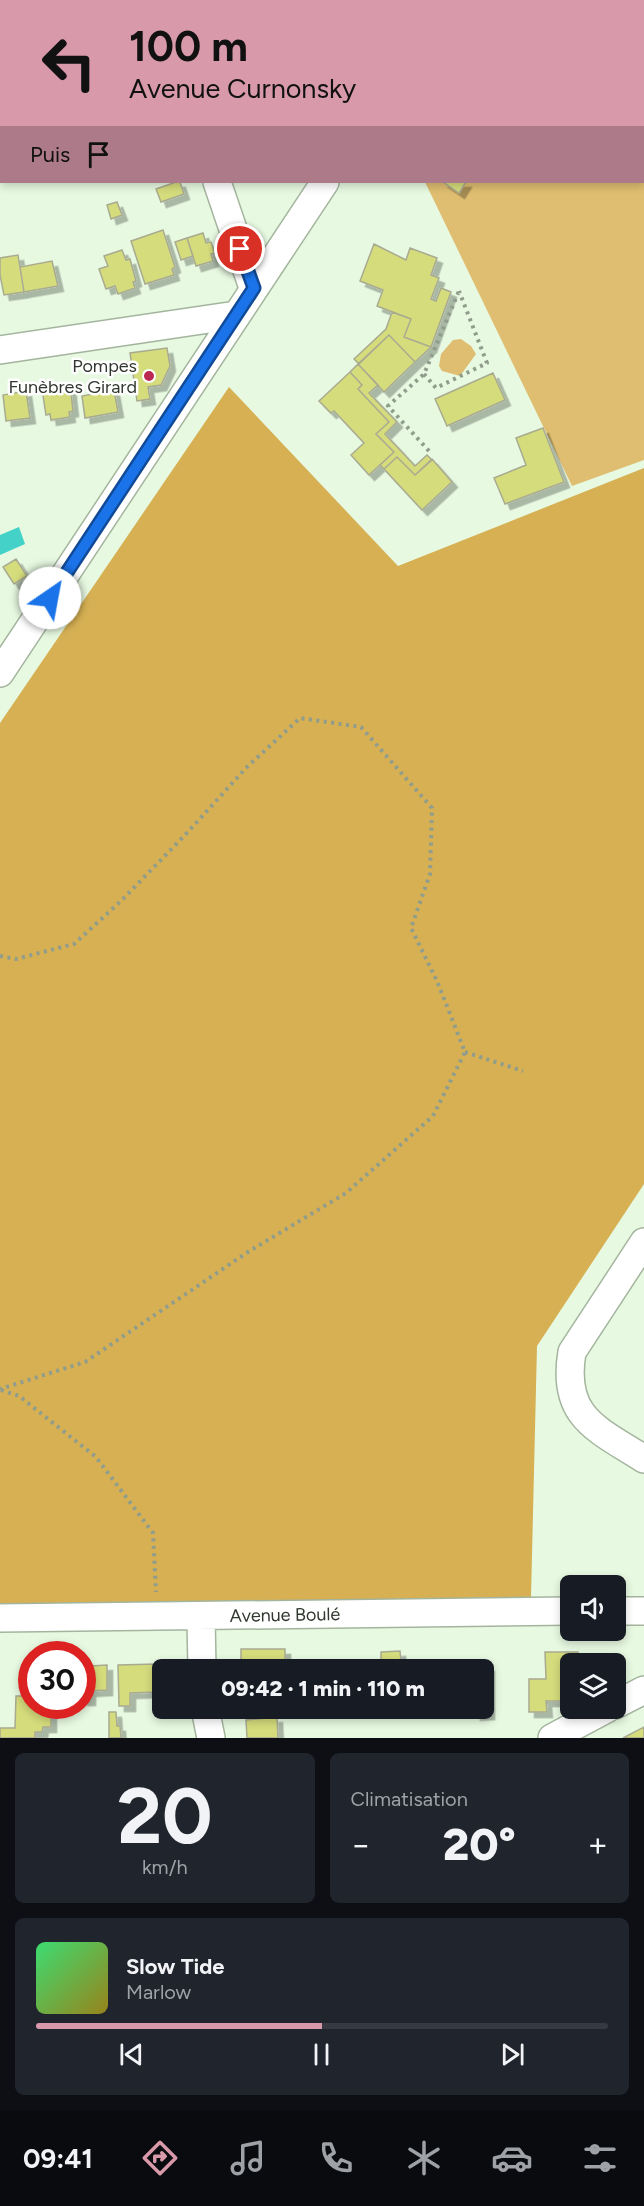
<!DOCTYPE html>
<html lang="fr">
<meta charset="utf-8">
<style>
body{margin:0;font-family:Figtree,sans-serif;background:#20242c;color:#f1f3f6;height:100vh;display:flex;flex-direction:column;font-size:22px;white-space:nowrap}
*{box-sizing:border-box;margin:0}
p{font-size:20px;color:#9ea1a6}
.icon{flex:none;width:33px;height:33px;fill:none;stroke:currentColor;stroke-width:2;stroke-linecap:round;stroke-linejoin:round}
.map{position:relative;height:1738px;overflow:hidden}
.drawer{display:flex;flex-direction:column;gap:15px;padding:15px;background:#0d0f14;flex:1}
.drawer>*{flex:none}
.guide{position:absolute;left:0px;top:0px;width:645px;height:183px;box-shadow:0 3px 9px #0003;background:#d899ab;color:#111;overflow:hidden}
.fabs{position:absolute;left:560px;top:1575px;display:grid;gap:12px}
.fabs a{display:grid;place-items:center;width:66px;height:66px;border-radius:9px;background:#171b24;box-shadow:0 3px 9px #0003;font-size:30px}
.speed{position:absolute;left:18px;top:1641px;display:flex;gap:12px;font-size:30px;font-weight:700;text-align:center}
.speed>*{display:grid;place-content:center;width:78px;height:78px;border-radius:50%;background:#171b24;box-shadow:0 3px 9px #0003;line-height:1}
.speed .limit{border:9px solid #d22;background:#fff;color:#111}
.pin{position:absolute;display:grid;place-items:center;width:51px;height:51px;color:#fff;margin:-26px;border:3px solid #fff;border-radius:50%;box-shadow:0 2px 6px #0007}
.me{position:absolute;width:66px;margin:-33px;rotate:33deg;stroke-linejoin:round;filter:drop-shadow(0 0 4px #0008)}
.turn{display:flex;align-items:center;gap:21px;height:126px;padding:0 30px;font-size:27px}
.turn .icon{width:78px;height:78px;stroke-width:2.5}
.turn b{display:block;font-size:42px;line-height:51px}
.then{display:flex;align-items:center;height:57px;padding:0 30px;background:#0003;gap:12px;font-size:22px}
.big{font-size:45px;font-weight:800;line-height:1.1}
.drawer .card{flex:1;display:flex;flex-direction:column;justify-content:center;gap:9px;min-width:0;padding:0 21px;border-radius:9px;background:#20242c}
.drawer .dial{align-items:center;gap:0}
.dial b{font-size:78px;line-height:1}
.song{display:flex;align-items:center;gap:18px}
.cover{width:72px;height:72px;border-radius:9px;background:linear-gradient(135deg,hsl(140 70% 55%),hsl(50 70% 35%))}
.played{height:6px;border-radius:3px;background:linear-gradient(90deg,#d899ab 50%,#363941 50%)}
.keys{display:flex;justify-content:space-around;direction:ltr}
.heat{display:flex;justify-content:space-between;align-items:center;font-size:33px;direction:ltr}
.drawer .tiles{flex:1;display:grid;gap:15px;grid-template-columns:1fr 1fr}
.card:last-child{grid-column:span 2}
.trip{position:absolute;left:152px;top:1659px;width:342px;height:60px;border-radius:9px;background:#171b24;box-shadow:0 3px 9px #0003;font-weight:800;line-height:60px;text-align:center}
.dock{display:flex;height:96px;justify-content:space-around;align-items:center;background:#090b0e;color:#9ea1a6}
.dock .icon{width:42px;height:42px}
.dock .selected{color:#d899ab}
.dock b{font-size:27px;color:#f1f3f6}
.map>svg:first-child{display:block}
.green{fill:#dfbe71}
.forest{fill:#d6b053}
.water{fill:#43d1c8}
.building{fill:#d5dc7c;stroke:#a9ab91;stroke-width:1.5;filter:url(#shadow)}
.lines{fill:none;stroke-linecap:round;stroke-linejoin:round}
.minor-casing{stroke:#a4b59e;stroke-width:30}
.path{stroke:#909d8c;stroke-width:4;stroke-dasharray:3 4.5;stroke-linecap:butt}
.minor{stroke:#fff;stroke-width:27}
.route-casing{stroke:#114b97;stroke-width:15}
.route{stroke:#1a73e8;stroke-width:10}
.poi-dot{fill:#ba2a50;stroke:#fff;stroke-width:2}
.labels{text-anchor:middle;stroke-width:5;stroke-linejoin:round;paint-order:stroke}
.poi-label{font-size:18px;fill:#31382f;stroke:#fff;text-anchor:end}
.street-label{font-size:18px;fill:#31382f;stroke:#fff}
</style>
<div class="map">
<svg width="644" height="1738" viewBox="0 0 644 1738">
<defs>
<filter id="shadow"><feDropShadow dx="5.5" dy="5.5" stdDeviation="0" flood-color="#0004"/></filter>
</defs>
<rect width="100%" height="100%" fill="#e7f9e1"/>
<!-- green -->
<path class="green" d="M 581,0 L 644,0 L 644,460 L 572,486 L 425,182 L 644,182 L 644,2 L 577,1 Z
M 461,339 L 471,346 L 476,354 L 460,376 L 442,371 L 439,366 L 441,354 L 453,340 Z"/>
<!-- forest -->
<path class="forest" d="M 229,387 L 398,566 L 644,468 L 644,1184 L 537,1346 L 531,1597 L 0,1606 L 0,723 Z"/>
<!-- water -->
<path class="water" d="M 19,527 L 25,544 L 0,555 L 0,535 Z"/>
<!-- building -->
<path class="building" d="M 176,182 L 180,182 L 184,194 L 161,202 L 156,189 Z
M 443,182 L 466,182 L 459,193 Z
M 117,202 L 122,215 L 111,219 L 107,205 Z
M 163,230 L 175,267 L 172,269 L 174,275 L 145,284 L 131,241 Z
M 203,233 L 206,243 L 211,242 L 215,253 L 211,254 L 213,261 L 196,266 L 187,238 Z
M 187,238 L 193,256 L 181,260 L 175,242 Z
M 374,244 L 406,260 L 410,248 L 437,258 L 431,275 L 439,278 L 431,299 L 436,301 L 441,288 L 451,292 L 431,347 L 404,337 L 411,319 L 377,306 L 383,290 L 360,281 Z
M 122,250 L 126,260 L 130,259 L 136,281 L 133,282 L 135,288 L 118,294 L 115,286 L 106,289 L 99,269 L 108,266 L 104,256 Z
M 18,255 L 24,292 L 4,295 L 0,275 L 0,258 Z
M 52,261 L 58,286 L 24,292 L 20,267 Z
M 392,312 L 411,319 L 404,337 L 431,347 L 415,362 L 389,335 L 359,364 L 354,359 L 386,329 Z
M 389,335 L 415,362 L 384,392 L 358,364 Z
M 167,348 L 170,366 L 161,385 L 148,387 L 150,399 L 137,401 L 130,353 Z
M 358,364 L 378,385 L 369,393 L 397,422 L 385,434 L 415,466 L 427,455 L 432,460 L 415,475 L 397,457 L 384,469 L 380,465 L 394,452 L 376,434 L 389,422 L 358,389 L 362,385 L 350,372 Z
M 350,372 L 362,385 L 358,389 L 389,422 L 376,434 L 394,452 L 369,475 L 351,455 L 364,443 L 334,411 L 331,413 L 319,401 Z
M 493,373 L 505,400 L 447,426 L 435,399 Z
M 70,384 L 73,411 L 69,412 L 70,417 L 51,420 L 50,414 L 46,415 L 42,389 Z
M 114,390 L 118,412 L 85,418 L 82,396 Z
M 26,391 L 30,418 L 6,421 L 3,395 Z
M 543,428 L 564,482 L 505,504 L 494,478 L 526,465 L 516,438 Z
M 397,457 L 415,475 L 432,459 L 452,482 L 422,510 L 384,469 Z
M 16,559 L 27,576 L 14,584 L 3,567 Z
M 241,1649 L 285,1649 L 285,1670 L 241,1670 Z
M 400,1651 L 401,1661 L 381,1662 L 381,1652 Z
M 545,1652 L 578,1652 L 579,1664 L 570,1664 L 568,1701 L 546,1701 L 547,1712 L 529,1712 L 529,1679 L 546,1679 Z
M 82,1661 L 90,1661 L 90,1666 L 107,1665 L 107,1690 L 90,1691 L 90,1700 L 82,1700 Z
M 401,1661 L 401,1670 L 331,1670 L 382,1669 L 381,1662 Z
M 331,1662 L 381,1662 L 382,1669 L 331,1669 Z
M 156,1664 L 157,1692 L 130,1693 L 130,1706 L 119,1706 L 118,1665 Z
M 457,1666 L 489,1666 L 489,1714 L 475,1715 L 476,1708 L 483,1708 L 483,1670 L 457,1670 Z
M 16,1696 L 29,1696 L 32,1706 L 51,1706 L 51,1727 L 43,1727 L 42,1732 L 35,1732 L 35,1738 L 0,1738 L 0,1728 L 15,1728 Z
M 109,1712 L 116,1712 L 117,1726 L 120,1726 L 121,1738 L 109,1738 Z
M 277,1717 L 278,1738 L 247,1738 L 246,1720 Z
M 644,1727 L 644,1738 L 623,1738 Z"/>
<g class="lines">
<!-- minor casing -->
<g class="minor-casing">
<path id="minor" d="M 155,0 L 155,2
M 407,2 L 411,0
M 455,2 L 456,0
M 217,182 L 253,288
M 0,350 L 236,315
M 0,673 L 325,182
M 644,1242 L 572,1352 C 561,1417 597,1429 644,1459
M 615,1611 L 644,1611
M 201,1617 L 202,1670
M 0,1618 L 570,1611
M 615,1705 L 644,1690
M 205,1708 L 211,1738
M 552,1738 L 608,1708"/>
</g>
<!-- path -->
<path class="path" d="M 424,374 L 436,388 L 487,363 L 459,291
M 429,451 L 388,406 L 424,374 L 459,291
M 0,956 L 16,959 L 74,944 L 121,901 L 186,834 L 246,768 L 300,718 L 361,727 L 432,808 L 430,874 L 411,928 L 437,981 L 465,1052 L 433,1116 L 346,1193 L 248,1252 L 85,1362 L 0,1389
M 465,1052 L 523,1071
M 1,1390 L 19,1396 L 96,1457 L 153,1533 L 156,1592"/>
<!-- minor -->
<use href="#minor" class="minor"/>
</g>
<g class="lines">
<!-- route casing -->
<g class="route-casing">
<path id="route" d="M 50,598 L 254,288 L 240,249"/>
</g>
<!-- route -->
<use href="#route" class="route"/>
</g>
<!-- markers -->
<circle class="poi-dot" cx="149" cy="376" r="6"/>
<g class="labels">
<!-- poi labels -->
<g class="poi-label">
<text x="137" y="372">Pompes<tspan x="137" dy="21">Funèbres Girard</tspan></text>
</g>
<!-- street labels -->
<g class="street-label">
<text transform="translate(285 1615) rotate(-1)" y="6">Avenue Boulé</text>
</g>
</g>
</svg>
<div class="fabs">
<a><svg class="icon" aria-label="sound" viewBox="0 0 24 24"><path d="M4 9h4l5-4v14l-5-4H4zM17 9q2 3 0 6"/></svg></a>
<a><svg class="icon" aria-label="layers" viewBox="0 0 24 24"><path d="M12 4l9 5-9 5-9-5zM3 14l9 5 9-5"/></svg></a>
</div>
<div class="speed"><div class="limit">30</div></div>
<div class="pin" style="left:240px;top:249px;background:#d93025"><svg class="icon" aria-label="arrive" viewBox="0 0 24 24"><path d="M6 21V4h12l-3 4 3 4H6"/></svg></div>
<svg class="me" style="left:50px;top:598px" viewBox="-20 -20 40 40"><circle r="19" fill="#fff"/><path d="M0-13L10 11 0 6-10 11z" fill="#1a73e8"/></svg>
<div class="trip">09:42 · 1 min · 110 m</div>
<div class="guide">
<div class="turn"><svg class="icon" aria-label="left" viewBox="0 0 24 24"><path d="M17 20v-9H6M10 6l-5 5 5 5"/></svg><div><b>100 m</b>Avenue Curnonsky</div></div>
<div class="then">Puis<svg class="icon" aria-label="arrive" viewBox="0 0 24 24"><path d="M6 21V4h12l-3 4 3 4H6"/></svg></div>
</div>
</div>
<section class="drawer">
<div class="tiles">
<div class="card dial"><b>20</b><p>km/h</p></div>
<div class="card"><p>Climatisation</p>
<div class="heat"><a>−</a><b class="big">20°</b><a>+</a></div>
</div>
<div class="card">
<div class="song"><i class="cover"></i><div><b>Slow Tide</b><p>Marlow</p></div></div>
<div class="played"></div>
<div class="keys"><svg class="icon" aria-label="previous" viewBox="0 0 24 24"><path d="M18 5L8 12l10 7zM5 5v14"/></svg><svg class="icon" aria-label="pause" viewBox="0 0 24 24"><path d="M8 5v14M16 5v14"/></svg><svg class="icon" aria-label="next" viewBox="0 0 24 24"><path d="M6 5l10 7-10 7zM19 5v14"/></svg></div>
</div>
</div>
</section>
<nav class="dock">
<b>09:41</b>
<svg class="icon selected" aria-label="directions" viewBox="0 0 24 24"><path d="M12 3l9 9-9 9-9-9zM9 14v-3h6M13 9l2 2-2 2"/></svg>
<svg class="icon" aria-label="music" viewBox="0 0 24 24"><path d="M9 18V5l10-2v13"/><circle cx="6" cy="18" r="3"/><circle cx="16" cy="16" r="3"/></svg>
<svg class="icon" aria-label="phone" viewBox="0 0 24 24"><path d="M5 4h4l2 5-3 2q2 4 5 5l2-3 5 2v4C11 20 4 13 5 4z"/></svg>
<svg class="icon" aria-label="climate" viewBox="0 0 24 24"><path d="M12 3v18M4 7l16 10M4 17L20 7"/></svg>
<svg class="icon" aria-label="car" viewBox="0 0 24 24"><path d="M5 17H2v-5l4-1 3-4h7l3 4 3 1v5h-3M9 17h6M6 11h13"/><circle cx="7" cy="17" r="2"/><circle cx="17" cy="17" r="2"/></svg>
<svg class="icon" aria-label="filters" viewBox="0 0 24 24"><path d="M4 7h16M4 17h16"/><circle cx="9" cy="7" r="2"/><circle cx="15" cy="17" r="2"/></svg>
</nav>
